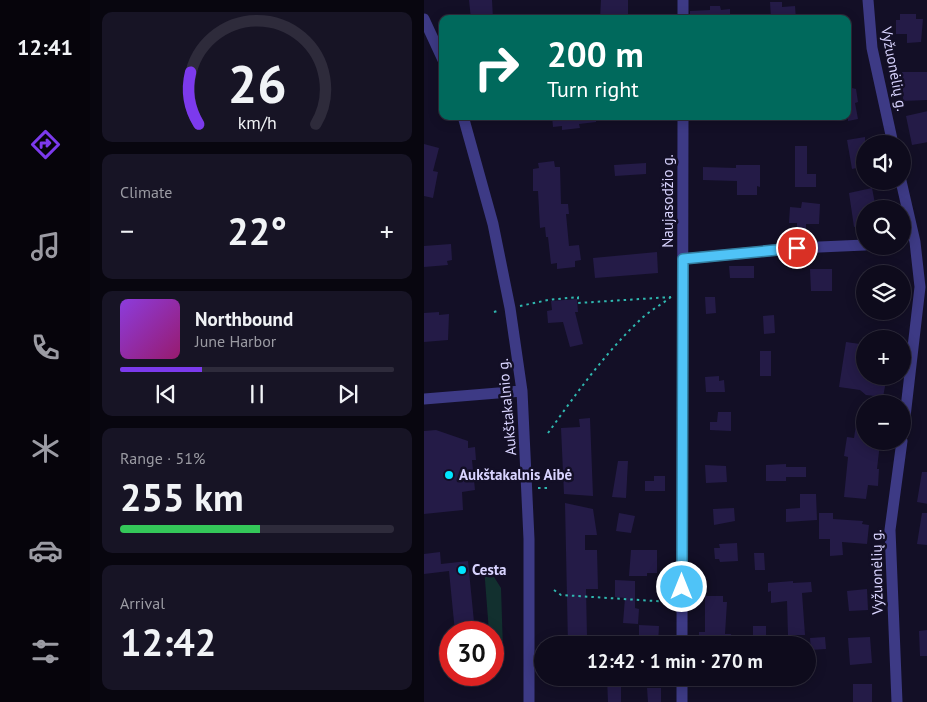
<!DOCTYPE html>
<meta charset="utf-8">
<style>
body{margin:0;font-family:"PT Sans",sans-serif;background:#171425;color:#f1f3f6;height:100vh;display:flex;flex-direction:column;font-size:19px;white-space:nowrap}
*{box-sizing:border-box;margin:0}
p{font-size:16px;color:#9b9ba3}
.icon{flex:none;width:28px;height:28px;fill:none;stroke:currentColor;stroke-width:2;stroke-linecap:round;stroke-linejoin:round}
.map{position:relative;flex:1;overflow:hidden}
.details{display:flex;flex-direction:column;gap:12px;padding:12px;background:#08060f;width:334px}
.details>*{flex:none}
.hud{position:absolute;left:15px;top:15px;width:412px;height:105px;border-radius:10px;box-shadow:0 2px 12px #0003,0 0 0 1px #2e2b3b;background:#00695c;color:#fff;overflow:hidden}
.fabs{position:absolute;left:432px;top:135px;display:grid;gap:10px}
.fabs a{display:grid;place-items:center;width:55px;height:55px;border-radius:50%;background:#0e0b1c;box-shadow:0 2px 12px #0003,0 0 0 1px #2e2b3b;font-size:25px}
.speed{position:absolute;left:15px;top:621px;display:flex;gap:10px;font-size:25px;font-weight:700;text-align:center}
.speed>*{display:grid;place-content:center;width:65px;height:65px;border-radius:50%;background:#0e0b1c;box-shadow:0 2px 12px #0003,0 0 0 1px #2e2b3b;line-height:1}
.speed .limit{border:8px solid #d22;background:#fff;color:#111}
.pin{position:absolute;display:grid;place-items:center;width:42px;height:42px;color:#fff;margin:-21px;border:2px solid #fff;border-radius:50%;box-shadow:0 1px 5px #0007}
.me{position:absolute;width:55px;margin:-28px;rotate:0deg;stroke-linejoin:round;filter:drop-shadow(0 0 4px #0008)}
.turn{display:flex;align-items:center;gap:18px;height:105px;padding:0 25px;font-size:22px}
.turn .icon{width:65px;height:65px;stroke-width:2.5}
.turn b{display:block;font-size:35px;line-height:42px}
.big{font-size:38px;font-weight:700;line-height:1.1}
.details .tile{flex:1;display:flex;flex-direction:column;justify-content:center;gap:8px;min-width:0;padding:0 18px;border-radius:10px;background:#171425}
.details .dial{align-items:center;gap:0}
.dial svg{height:130px;overflow:visible;fill:none;stroke:#2e2b3b;stroke-width:7;stroke-linecap:round;text-anchor:middle}
.dial text{fill:#f1f3f6;stroke:none}
.song{display:flex;align-items:center;gap:15px}
.cover{width:60px;height:60px;border-radius:8px;background:linear-gradient(135deg,hsl(270 70% 55%),hsl(320 70% 35%))}
.played{height:5px;border-radius:2px;background:linear-gradient(90deg,#7c3aed 30%,#2e2b3b 30%)}
.keys{display:flex;justify-content:space-around;direction:ltr}
.heat{display:flex;justify-content:space-between;align-items:center;font-size:28px;direction:ltr}
.charge{height:8px;border-radius:4px;background:linear-gradient(90deg,#34c759 51%,#2e2b3b 0)}
.trip{position:absolute;left:110px;top:636px;width:282px;height:50px;border-radius:25px;background:#0e0b1c;box-shadow:0 2px 12px #0003,0 0 0 1px #2e2b3b;font-weight:700;line-height:50px;text-align:center}
main{display:flex;flex:1;min-height:0}
.tab-bar{display:flex;flex-direction:column;width:90px;justify-content:space-around;align-items:center;background:#06040b;color:#9b9ba3}
.tab-bar .icon{width:35px;height:35px}
.tab-bar .active{color:#7c3aed}
.tab-bar b{font-size:22px;color:#f1f3f6}
.map>svg:first-child{display:block}
.green{fill:#12302f}
.building{fill:#241b47}
.lines{fill:none;stroke-linecap:round;stroke-linejoin:round}
.path{stroke:#2fb8b0;stroke-width:2;stroke-dasharray:2.5 4;stroke-linecap:butt}
.minor{stroke:#3d3a85;stroke-width:11}
.route-casing{stroke:#337fa1;stroke-width:12}
.route{stroke:#4fc3f7;stroke-width:9}
.poi-dot{fill:#00e5ff;stroke:#130f26;stroke-width:2}
.labels{text-anchor:middle;stroke-width:5;stroke-linejoin:round;paint-order:stroke}
.street-label{font-size:15px;fill:#d9d4ff;stroke:#130f26}
.poi-label{font-size:15px;font-weight:bold;fill:#d9d4ff;stroke:#130f26;text-anchor:start}
</style>
<main>
<nav class="tab-bar">
<b>12:41</b>
<svg class="icon active" aria-label="directions" viewBox="0 0 24 24"><path d="M12 3l9 9-9 9-9-9zM9 14v-3h6M13 9l2 2-2 2"/></svg>
<svg class="icon" aria-label="music" viewBox="0 0 24 24"><path d="M9 18V5l10-2v13"/><circle cx="6" cy="18" r="3"/><circle cx="16" cy="16" r="3"/></svg>
<svg class="icon" aria-label="phone" viewBox="0 0 24 24"><path d="M5 4h4l2 5-3 2q2 4 5 5l2-3 5 2v4C11 20 4 13 5 4z"/></svg>
<svg class="icon" aria-label="climate" viewBox="0 0 24 24"><path d="M12 3v18M4 7l16 10M4 17L20 7"/></svg>
<svg class="icon" aria-label="car" viewBox="0 0 24 24"><path d="M5 17H2v-5l4-1 3-4h7l3 4 3 1v5h-3M9 17h6M6 11h13"/><circle cx="7" cy="17" r="2"/><circle cx="17" cy="17" r="2"/></svg>
<svg class="icon" aria-label="filters" viewBox="0 0 24 24"><path d="M4 7h16M4 17h16"/><circle cx="9" cy="7" r="2"/><circle cx="15" cy="17" r="2"/></svg>
</nav>
<section class="details">
<div class="tile dial"><svg viewBox="0 0 100 80">
<path d="M14 69A42 42 0 1 1 86 69"/>
<path d="M14 69A42 42 0 0 1 9 37" stroke="#7c3aed"/>
<text x="50" y="56" font-size="32" font-weight="700">26</text>
<text x="50" y="72" font-size="11">km/h</text>
</svg></div>
<div class="tile"><p>Climate</p>
<div class="heat"><a>−</a><b class="big">22°</b><a>+</a></div>
</div>
<div class="tile">
<div class="song"><i class="cover"></i><div><b>Northbound</b><p>June Harbor</p></div></div>
<div class="played"></div>
<div class="keys"><svg class="icon" aria-label="previous" viewBox="0 0 24 24"><path d="M18 5L8 12l10 7zM5 5v14"/></svg><svg class="icon" aria-label="pause" viewBox="0 0 24 24"><path d="M8 5v14M16 5v14"/></svg><svg class="icon" aria-label="next" viewBox="0 0 24 24"><path d="M6 5l10 7-10 7zM19 5v14"/></svg></div>
</div>
<div class="tile"><p>Range · 51%</p><b class="big">255 km</b><div class="charge"></div></div>
<div class="tile"><p>Arrival</p><b class="big">12:42</b></div>
</section>
<div class="map">
<svg width="504" height="702" viewBox="0 0 504 702">
<rect width="100%" height="100%" fill="#130f26"/>
<!-- green -->
<path class="green" d="M 63,566 L 77,588 L 79,650 L 69,652 L 69,632 L 65,632 L 60,567 Z"/>
<!-- building -->
<path class="building" d="M 45,0 L 68,0 L 69,19 L 47,19 Z
M 177,0 L 204,0 L 204,19 L 176,19 Z
M 346,2 L 358,2 L 358,7 L 371,6 L 372,19 L 347,19 Z
M 286,6 L 296,6 L 297,10 L 306,9 L 306,19 L 266,19 L 266,11 L 286,10 Z
M 476,14 L 492,14 L 492,19 L 499,19 L 497,42 L 483,43 L 483,34 L 472,34 L 472,20 L 476,20 Z
M 478,72 L 504,72 L 504,100 L 479,101 Z
M 424,87 L 432,89 L 434,102 L 431,103 L 434,119 L 424,121 Z
M 504,111 L 504,142 L 488,145 L 482,116 Z
M 128,116 L 172,116 L 172,122 L 155,124 L 156,128 L 138,130 L 138,126 L 129,127 Z
M 441,137 L 441,166 L 428,169 L 423,140 Z
M 0,144 L 15,148 L 9,171 L 14,172 L 9,198 L 0,196 Z
M 371,146 L 383,146 L 383,174 L 392,174 L 392,187 L 371,187 Z
M 130,161 L 131,167 L 136,167 L 137,204 L 144,204 L 145,214 L 142,214 L 145,246 L 155,245 L 157,260 L 151,261 L 151,267 L 133,269 L 133,263 L 127,264 L 124,237 L 122,237 L 121,227 L 116,228 L 114,191 L 109,191 L 109,169 L 115,168 L 114,163 Z
M 222,163 L 222,174 L 191,176 L 190,165 Z
M 312,165 L 336,165 L 336,187 L 333,186 L 333,195 L 313,195 L 313,181 L 279,180 L 279,167 L 312,168 Z
M 448,188 L 452,209 L 441,209 L 441,225 L 430,227 L 425,193 Z
M 378,202 L 396,204 L 395,224 L 382,224 L 382,229 L 373,228 L 373,223 L 365,223 L 366,207 L 377,208 Z
M 27,244 L 28,260 L 23,261 L 24,265 L 0,267 L 0,246 Z
M 233,252 L 234,273 L 171,278 L 169,258 Z
M 305,266 L 330,266 L 330,278 L 306,278 Z
M 386,269 L 408,269 L 408,291 L 387,291 Z
M 281,297 L 291,297 L 292,313 L 282,314 Z
M 153,299 L 154,312 L 151,312 L 159,344 L 146,347 L 139,322 L 124,323 L 123,311 L 128,310 L 127,301 Z
M 15,312 L 15,315 L 25,314 L 24,340 L 0,342 L 0,313 Z
M 350,315 L 351,333 L 340,334 L 339,316 Z
M 422,342 L 436,344 L 433,365 L 441,367 L 441,376 L 463,376 L 459,397 L 442,395 L 436,390 L 415,387 Z
M 336,351 L 347,351 L 347,376 L 336,376 Z
M 295,376 L 295,381 L 300,380 L 301,392 L 282,392 L 281,377 Z
M 294,412 L 307,412 L 307,431 L 286,430 L 286,422 L 293,422 Z
M 166,418 L 169,496 L 140,494 L 137,428 L 156,427 L 155,419 Z
M 432,425 L 441,427 L 441,441 L 456,443 L 453,469 L 455,469 L 454,486 L 444,485 L 442,499 L 420,497 L 424,457 L 420,456 L 423,437 L 430,438 Z
M 12,430 L 44,441 L 44,448 L 51,447 L 52,460 L 48,460 L 51,490 L 38,492 L 39,510 L 0,514 L 0,431 Z
M 194,461 L 204,461 L 202,498 L 188,497 Z
M 362,464 L 362,467 L 382,467 L 382,477 L 362,477 L 362,481 L 342,481 L 342,465 Z
M 281,465 L 302,466 L 303,482 L 282,483 Z
M 498,472 L 504,472 L 504,504 L 493,502 Z
M 230,476 L 241,476 L 241,491 L 221,491 L 221,481 L 230,481 Z
M 376,494 L 392,494 L 393,520 L 362,522 L 362,509 L 376,508 Z
M 141,503 L 169,509 L 173,535 L 161,535 L 161,550 L 173,550 L 174,589 L 162,589 L 163,637 L 176,645 L 144,645 Z
M 310,508 L 311,521 L 290,525 L 289,509 Z
M 195,513 L 211,516 L 207,533 L 192,531 Z
M 395,513 L 409,513 L 409,519 L 439,521 L 438,524 L 445,525 L 443,544 L 418,542 L 419,555 L 406,556 L 406,539 L 395,539 Z
M 498,513 L 504,513 L 504,545 L 493,544 Z
M 313,543 L 314,561 L 296,562 L 295,559 L 291,559 L 290,548 L 296,548 L 295,544 Z
M 207,550 L 233,550 L 233,573 L 223,573 L 223,576 L 205,576 Z
M 16,552 L 17,564 L 44,561 L 51,632 L 31,632 L 25,571 L 0,574 L 0,554 Z
M 330,553 L 340,553 L 341,570 L 331,570 Z
M 191,580 L 211,581 L 211,608 L 215,609 L 214,624 L 199,623 L 201,598 L 191,597 Z
M 369,581 L 369,583 L 387,582 L 388,592 L 378,593 L 381,635 L 364,635 L 363,601 L 347,603 L 347,591 L 344,592 L 344,583 Z
M 443,589 L 444,610 L 425,611 L 423,591 Z
M 281,596 L 299,596 L 299,602 L 303,602 L 301,634 L 307,634 L 308,645 L 275,645 L 275,632 L 281,632 Z
M 215,625 L 235,626 L 234,645 L 215,645 Z
M 329,626 L 342,626 L 342,637 L 329,637 Z
M 504,630 L 504,656 L 496,656 L 495,631 Z
M 401,637 L 402,649 L 387,650 L 386,638 Z
M 446,637 L 448,663 L 426,665 L 424,638 Z
M 183,678 L 197,678 L 197,702 L 184,702 Z
M 429,684 L 448,684 L 448,702 L 429,702 Z
M 223,688 L 237,688 L 237,702 L 224,702 Z"/>
<g class="lines">
<!-- path -->
<path class="path" d="M 96,306 L 124,300 L 154,297 L 154,303 L 247,297
M 70,312 L 76,310
M 124,433 C 152,394 181,353 216,320 C 225,311 237,305 247,297
M 114,488 L 126,488
M 130,590 L 137,595 L 246,602"/>
<!-- minor -->
<path class="minor" d="M 259,0 L 259,19
M 444,0 L 448,48 L 469,144
M 0,19 L 19,60
M 39,116 L 69,224 L 86,308 L 98,391 L 105,539 L 105,702
M 477,181 L 491,242 L 496,287 L 479,434
M 259,259 L 373,248 L 441,245
M 0,399 L 98,391
M 258,645 L 259,116
M 258,702 L 258,678
M 473,702 L 466,530 L 478,441"/>
</g>
<g class="lines">
<!-- route casing -->
<g class="route-casing">
<path id="route" d="M 258,587 L 259,259 L 373,248"/>
</g>
<!-- route -->
<use href="#route" class="route"/>
</g>
<!-- markers -->
<g class="poi-dot">
<circle cx="25" cy="475" r="5"/>
<circle cx="38" cy="570" r="5"/>
</g>
<g class="labels">
<!-- street labels -->
<g class="street-label">
<text transform="translate(470 69) rotate(79)" y="5">Vyžuonėlių g.</text>
<text transform="translate(244 201) rotate(-90)" y="5">Naujasodžio g.</text>
<text transform="translate(83 407) rotate(-95)" y="5">Aukštakalnio g.</text>
<text transform="translate(453 572) rotate(-91)" y="5">Vyžuonėlių g.</text>
</g>
<!-- poi labels -->
<g class="poi-label">
<text x="35" y="480">Aukštakalnis Aibė</text>
<text x="48" y="575">Cesta</text>
</g>
</g>
</svg>
<div class="fabs">
<a><svg class="icon" aria-label="sound" viewBox="0 0 24 24"><path d="M4 9h4l5-4v14l-5-4H4zM17 9q2 3 0 6"/></svg></a>
<a><svg class="icon" aria-label="search" viewBox="0 0 24 24"><circle cx="10" cy="10" r="6"/><path d="M15 15l6 6"/></svg></a>
<a><svg class="icon" aria-label="layers" viewBox="0 0 24 24"><path d="M12 4l9 5-9 5-9-5zM3 14l9 5 9-5"/></svg></a>
<a>+</a>
<a>−</a>
</div>
<div class="speed"><div class="limit">30</div></div>
<div class="pin" style="left:373px;top:248px;background:#d93025"><svg class="icon" aria-label="arrive" viewBox="0 0 24 24"><path d="M6 21V4h12l-3 4 3 4H6"/></svg></div>
<svg class="me" style="left:258px;top:587px" viewBox="-20 -20 40 40"><circle r="17" fill="#4fc3f7" stroke="#fff" stroke-width="3"/><path d="M0-11L8 9 0 5-8 9z" fill="#fff"/></svg>
<div class="trip">12:42 · 1 min · 270 m</div>
<div class="hud">
<div class="turn"><svg class="icon" aria-label="right" viewBox="0 0 24 24"><path d="M7 20v-9h11M14 6l5 5-5 5"/></svg><div><b>200 m</b>Turn right</div></div>
</div>
</div>
</main>
